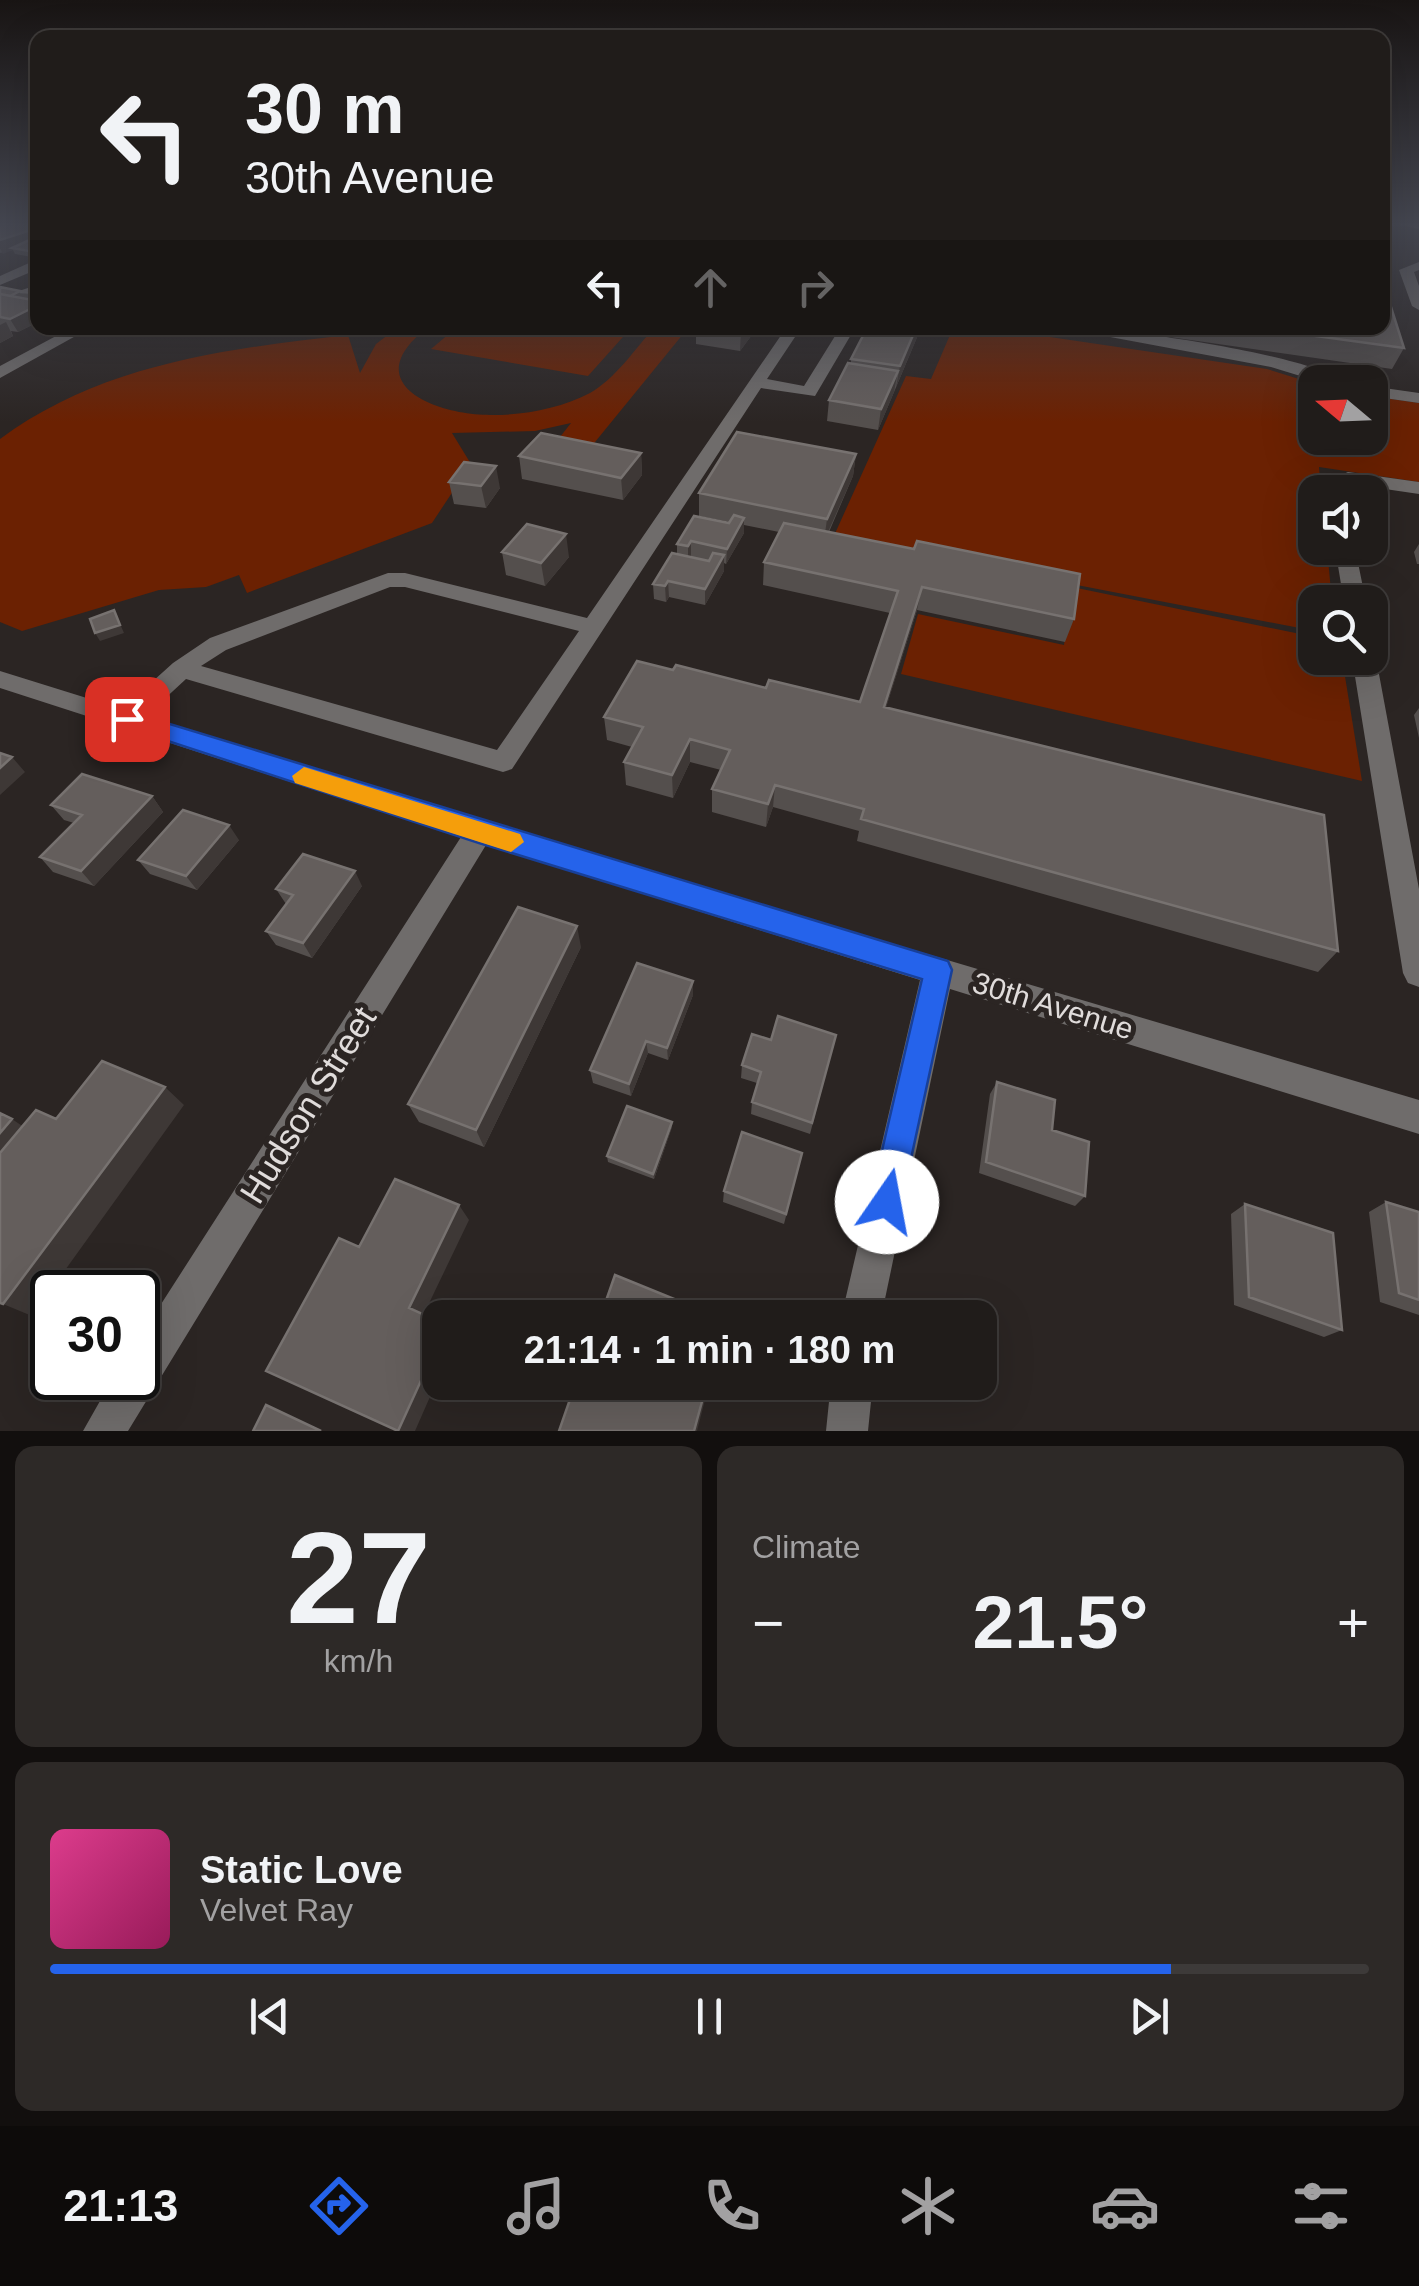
<!DOCTYPE html>
<meta charset="utf-8">
<style>
body{margin:0;font-family:Helvetica,sans-serif;background:#2d2927;color:#f1f3f6;height:100vh;display:flex;flex-direction:column;font-size:38px;white-space:nowrap}
*{box-sizing:border-box;margin:0}
p{font-size:32px;color:#a2a1a2}
.icon{flex:none;width:55px;height:55px;fill:none;stroke:currentColor;stroke-width:2;stroke-linecap:round;stroke-linejoin:round}
.map{position:relative;height:1431px;overflow:hidden}
.sheet{display:flex;flex-direction:column;gap:15px;padding:15px;background:#120f0e;flex:1}
.sheet>*{flex:none}
.top-card{position:absolute;left:30px;top:30px;width:1360px;height:305px;border-radius:20px;box-shadow:0 10px 40px #0002,0 0 0 2px #3d3a39;background:#201c1a;color:#f1f3f6;overflow:hidden}
.needle{width:65px;rotate:289deg}
.controls{position:absolute;left:1298px;top:365px;display:grid;gap:20px}
.controls a{display:grid;place-items:center;width:90px;height:90px;border-radius:20px;background:#201c1a;box-shadow:0 10px 40px #0002,0 0 0 2px #3d3a39;font-size:50px}
.speed{position:absolute;left:30px;top:1270px;display:flex;gap:20px;font-size:50px;font-weight:700;text-align:center}
.speed>*{display:grid;place-content:center;width:130px;height:130px;border-radius:50%;background:#201c1a;box-shadow:0 10px 40px #0002,0 0 0 2px #3d3a39;line-height:1}
.speed .limit{border:5px solid #111;border-radius:15px;background:#fff;color:#111}
.pin{position:absolute;display:grid;place-items:center;width:85px;height:85px;color:#fff;margin:-42px;border-radius:20px;box-shadow:0 5px 15px #0006}
.me{position:absolute;width:110px;margin:-55px;rotate:12deg;stroke-linejoin:round;filter:drop-shadow(0 0 8px #0008)}
.turn{display:flex;align-items:center;gap:35px;height:210px;padding:0 50px;font-size:45px}
.turn .icon{width:130px;height:130px;stroke-width:2.5}
.turn b{display:block;font-size:70px;line-height:85px}
.lanes{display:flex;align-items:center;height:95px;padding:0 50px;background:#0003;justify-content:center;gap:50px;direction:ltr}
.lanes .off{opacity:.35}
.big{font-size:75px;font-weight:600;line-height:1.1}
.sheet .widget{flex:1;display:flex;flex-direction:column;justify-content:center;gap:15px;min-width:0;padding:0 35px;border-radius:20px;background:#2d2927}
.sheet .dial{align-items:center;gap:0}
.dial b{font-size:130px;line-height:1}
.song{display:flex;align-items:center;gap:30px}
.cover{width:120px;height:120px;border-radius:15px;background:linear-gradient(135deg,hsl(330 70% 55%),hsl(330 70% 35%))}
.played{height:10px;border-radius:5px;background:linear-gradient(90deg,#2563eb 85%,#3d3a39 85%)}
.keys{display:flex;justify-content:space-around;direction:ltr}
.heat{display:flex;justify-content:space-between;align-items:center;font-size:55px;direction:ltr}
.sheet .tiles{flex:1;display:grid;gap:15px;grid-template-columns:1fr 1fr}
.widget:last-child{grid-column:span 2}
.trip{position:absolute;left:422px;top:1300px;width:575px;height:100px;border-radius:20px;background:#201c1a;box-shadow:0 10px 40px #0002,0 0 0 2px #3d3a39;font-weight:600;line-height:100px;text-align:center}
.tabs{display:flex;height:160px;justify-content:space-around;align-items:center;background:#0d0b0a;color:#a2a1a2}
.tabs .icon{width:70px;height:70px}
.tabs .on{color:#2563eb}
.tabs b{font-size:45px;color:#f1f3f6}
.map>svg:first-child{display:block}
.green{fill:#6b2102}
.lines{fill:none;stroke-linecap:round;stroke-linejoin:round}
.minor{fill:#6f6c6b;fill-rule:evenodd}
.wall{fill:#544f4d}
.shaded-wall{fill:#3e3836}
.building{fill:#645e5c;stroke:#777270;stroke-width:2.5}
.route{fill:#2563eb;stroke:#184099;stroke-width:2.5}
.slow{fill:#f59e0b}
.labels{text-anchor:middle;stroke-width:10;stroke-linejoin:round;paint-order:stroke}
.street-label{font-size:30px;fill:#e0dcdb;stroke:#2b2523}
.near-street-label{font-size:35px;fill:#e0dcdb;stroke:#2b2523}
</style>
<div class="map">
<svg width="1419" height="1431" viewBox="0 0 1419 1431">
<rect width="100%" height="100%" fill="#2b2523"/>
<!-- green -->
<path class="green" d="M 397,328 L 427,328 C 355,384 437,416 493,415 C 526,415 561,408 590,393 C 615,379 635,349 654,328 L 688,328 L 582,458 L 549,451 L 571,423 L 535,431 L 452,433 L 471,464 L 432,523 L 247,593 L 239,575 L 206,587 L 159,590 L 22,631 L 0,622 L 0,439 C 102,364 225,349 348,335 L 360,373 L 376,344 Z
M 456,328 L 631,328 L 588,376 L 431,349 Z
M 953,328 L 989,328 L 1267,369 L 1315,384 L 1315,438 L 1370,438 L 1370,396 L 1419,403 L 1419,482 L 1319,467 L 1321,492 L 1315,492 L 1315,548 L 1327,548 L 1332,602 L 1315,602 L 1315,631 L 833,538 L 906,376 L 931,379 Z
M 1072,587 L 1315,637 L 1315,658 L 1342,658 L 1362,781 L 901,674 L 918,614 L 1064,645 Z"/>
<g class="lines">
<!-- minor -->
<path class="minor" d="M 1389,222 L 1419,222 L 1419,229 Z
M 38,259 L 38,269 L 0,285 L 0,276 Z
M 1419,262 L 1419,270 L 1414,272 L 1419,286 L 1419,310 L 1412,306 L 1399,270 Z
M 71,328 L 90,328 L 0,378 L 0,366 Z
M 786,328 L 801,328 L 767,379 L 804,386 L 840,328 L 855,328 L 815,396 L 761,388 L 512,769 L 503,772 L 186,679 L 146,716 L 479,821 L 1419,1100 L 1419,1134 L 950,989 L 881,1318 L 841,1318 L 920,980 L 486,845 L 128,1431 L 83,1431 L 113,1378 L 138,1378 L 138,1340 L 461,837 L 0,688 L 0,671 L 122,709 L 173,663 L 210,638 L 388,573 L 405,573 L 587,618 ZM 390,587 L 405,587 L 579,631 L 497,750 L 201,666 L 226,650 Z
M 1062,328 C 1109,325 1311,355 1344,382 L 1320,382 L 1271,367 Z
M 1370,386 L 1419,393 L 1419,403 L 1370,396 Z
M 1348,472 L 1419,482 L 1419,494 L 1351,484 L 1345,487 L 1345,492 L 1327,492 L 1328,481 Z
M 1335,548 L 1355,548 L 1366,602 L 1344,602 Z
M 1370,652 L 1376,658 L 1419,889 L 1419,987 L 1408,983 L 1403,973 L 1352,658 L 1370,658 Z
M 831,1382 L 873,1382 L 868,1431 L 826,1431 Z"/>
</g>
<!-- wall -->
<path class="wall" d="M 0,222 L 38,222 L 38,255 L 32,257 L 15,254 L 13,250 L 0,253 Z
M 38,285 L 38,322 L 18,332 L 11,331 L 13,336 L 0,343 L 0,287 L 21,292 Z
M 696,328 L 757,328 L 740,351 L 696,344 Z
M 867,328 L 921,328 L 878,430 L 827,421 L 829,400 L 851,364 L 851,359 Z
M 1142,328 L 1382,328 L 1404,348 L 1392,369 L 1142,333 Z
M 641,453 L 642,475 L 623,500 L 522,479 L 519,456 Z
M 856,454 L 853,476 L 829,532 L 1074,619 L 1065,642 L 917,610 L 886,707 L 1338,951 L 1318,972 L 857,841 L 859,831 L 773,807 L 766,827 L 712,812 L 712,789 L 721,770 L 690,762 L 673,798 L 626,785 L 624,762 L 632,747 L 607,740 L 604,717 L 673,670 L 766,688 L 860,702 L 890,613 L 763,585 L 764,562 L 779,532 L 744,525 L 744,533 L 726,564 L 724,563 L 724,571 L 705,605 L 669,597 L 666,602 L 654,599 L 653,584 L 677,555 L 677,544 L 730,522 L 699,516 L 699,493 Z
M 449,482 L 500,488 L 486,508 L 454,504 Z
M 1419,544 L 1419,564 L 1417,564 L 1414,552 Z
M 502,552 L 569,557 L 545,586 L 506,575 Z
M 1419,708 L 1419,738 L 1414,715 Z
M 152,796 L 163,812 L 94,886 L 53,872 L 40,857 L 74,823 L 64,820 L 51,805 Z
M 239,840 L 197,890 L 150,874 L 138,860 Z
M 362,886 L 312,958 L 276,945 L 266,931 L 286,904 L 276,889 Z
M 581,947 L 484,1147 L 419,1122 L 408,1104 Z
M 693,995 L 668,1060 L 648,1053 L 631,1096 L 593,1083 L 590,1070 Z
M 836,1035 L 810,1134 L 751,1114 L 752,1102 L 757,1083 L 741,1078 L 742,1065 L 771,1040 Z
M 997,1082 L 1052,1130 L 1085,1196 L 1075,1206 L 979,1173 L 990,1094 Z
M 672,1127 L 654,1179 L 608,1162 L 607,1156 Z
M 802,1153 L 784,1224 L 723,1202 L 724,1191 Z
M 1386,1202 L 1419,1212 L 1419,1315 L 1380,1302 L 1369,1212 Z
M 1245,1204 L 1342,1330 L 1324,1337 L 1234,1305 L 1231,1214 Z"/>
<!-- shaded-wall -->
<path class="shaded-wall" d="M 37,228 L 38,242 L 12,248 L 13,250 L 3,254 L 0,248 L 0,240 Z
M 38,247 L 38,255 L 32,257 L 29,251 Z
M 38,305 L 38,322 L 18,332 L 10,319 Z
M 6,322 L 13,336 L 0,343 L 0,325 Z
M 743,328 L 757,328 L 740,351 L 741,331 Z
M 916,328 L 921,328 L 896,387 L 900,366 Z
M 898,371 L 894,392 L 878,430 L 881,409 Z
M 641,453 L 642,475 L 623,500 L 621,478 Z
M 856,454 L 853,476 L 824,541 L 827,519 Z
M 496,466 L 500,488 L 486,508 L 481,486 Z
M 744,518 L 744,533 L 726,564 L 727,549 Z
M 566,534 L 569,557 L 545,586 L 541,563 Z
M 691,541 L 691,557 L 688,561 L 688,546 Z
M 724,555 L 724,571 L 705,605 L 705,589 Z
M 668,581 L 669,597 L 666,602 L 665,586 Z
M 922,587 L 917,610 L 879,730 L 884,707 Z
M 114,610 L 124,633 L 100,641 L 95,633 Z
M 690,739 L 690,762 L 673,798 L 672,775 Z
M 12,757 L 25,772 L 0,795 L 0,768 Z
M 775,785 L 773,807 L 766,827 L 768,804 Z
M 152,796 L 163,812 L 94,886 L 81,871 Z
M 229,825 L 239,840 L 197,890 L 186,876 Z
M 355,871 L 362,886 L 312,958 L 303,943 Z
M 577,926 L 581,947 L 484,1147 L 476,1130 Z
M 693,981 L 693,995 L 668,1060 L 667,1048 Z
M 646,1041 L 648,1053 L 631,1096 L 629,1084 Z
M 165,1087 L 184,1105 L 32,1316 L 3,1304 Z
M 12,1119 L 37,1136 L 0,1182 L 0,1133 Z
M 672,1122 L 672,1127 L 654,1179 L 653,1174 Z
M 459,1205 L 469,1220 L 421,1320 L 409,1308 Z
M 684,1303 L 685,1314 L 684,1318 L 679,1318 Z
M 440,1339 L 440,1374 L 415,1431 L 398,1431 Z
M 706,1387 L 706,1396 L 697,1431 L 694,1431 Z"/>
<!-- building -->
<path class="building" d="M 0,222 L 2,222 L 37,228 L 0,240 Z
M 18,222 L 38,222 L 38,225 Z
M 38,236 L 38,247 L 29,251 L 12,248 Z
M 38,285 L 38,293 L 20,292 L 32,288 Z
M 0,287 L 20,291 L 10,296 L 0,294 Z
M 0,294 L 38,301 L 38,305 L 10,319 L 0,317 Z
M 1382,303 L 1390,304 L 1404,348 L 1258,328 L 1382,328 Z
M 721,328 L 743,328 L 741,331 Z
M 867,328 L 916,328 L 900,366 L 851,359 Z
M 848,363 L 898,371 L 881,409 L 829,400 Z
M 737,432 L 856,454 L 827,519 L 699,493 Z
M 541,433 L 641,453 L 621,478 L 519,456 Z
M 464,462 L 496,466 L 481,486 L 449,482 Z
M 734,515 L 744,518 L 727,549 L 691,541 L 688,546 L 677,544 L 694,516 L 729,523 Z
M 784,523 L 914,549 L 917,541 L 1080,574 L 1074,619 L 922,587 L 884,707 L 1324,815 L 1338,951 L 861,819 L 864,809 L 775,785 L 768,804 L 712,789 L 730,750 L 690,739 L 672,775 L 624,762 L 643,727 L 604,717 L 637,661 L 673,670 L 676,665 L 766,688 L 769,680 L 860,702 L 898,591 L 764,562 Z
M 527,524 L 566,534 L 541,563 L 502,552 Z
M 672,553 L 709,561 L 713,553 L 724,555 L 705,589 L 668,581 L 665,586 L 653,584 Z
M 114,610 L 120,625 L 95,633 L 90,619 Z
M 0,753 L 12,757 L 0,768 Z
M 82,774 L 152,796 L 81,871 L 40,857 L 82,815 L 51,805 Z
M 183,810 L 229,825 L 186,876 L 138,860 Z
M 303,854 L 355,871 L 303,943 L 266,931 L 293,895 L 276,889 Z
M 518,907 L 577,926 L 476,1130 L 408,1104 Z
M 637,963 L 693,981 L 667,1048 L 646,1041 L 629,1084 L 590,1070 Z
M 778,1016 L 836,1035 L 812,1123 L 752,1102 L 761,1072 L 742,1065 L 752,1034 L 771,1040 Z
M 102,1061 L 165,1087 L 3,1304 L 0,1303 L 0,1153 L 36,1110 L 56,1119 Z
M 997,1082 L 1055,1100 L 1052,1130 L 1089,1142 L 1085,1196 L 986,1162 Z
M 627,1106 L 672,1122 L 653,1174 L 607,1156 Z
M 0,1113 L 12,1119 L 0,1133 Z
M 742,1132 L 802,1153 L 786,1214 L 724,1191 Z
M 395,1179 L 459,1205 L 409,1308 L 440,1322 L 440,1339 L 398,1431 L 266,1371 L 339,1238 L 359,1247 Z
M 1386,1202 L 1419,1212 L 1419,1300 L 1399,1293 Z
M 1245,1204 L 1333,1233 L 1342,1330 L 1249,1297 Z
M 615,1275 L 684,1303 L 679,1318 L 600,1318 Z
M 576,1382 L 695,1382 L 706,1387 L 694,1431 L 559,1431 Z
M 266,1405 L 321,1431 L 253,1431 Z"/>
<!-- sky -->
<linearGradient id="sky" x2="0" y2="1"><stop stop-color="#181413"/><stop offset="0.53" stop-color="#444650"/><stop offset="1" stop-color="#444650" stop-opacity="0"/></linearGradient>
<rect width="1419" height="422" fill="url(#sky)"/>
<!-- route -->
<path class="route" d="M 127,711 L 948,961 L 952,970 L 899,1214 L 887,1219 L 875,1214 L 870,1202 L 922,979 L 479,843 L 119,725 L 119,713 Z"/>
<!-- slow -->
<path class="slow" d="M 304,767 L 520,834 L 524,842 L 511,852 L 295,783 L 292,776 Z"/>
<g class="labels">
<!-- street labels -->
<g class="street-label">
<text transform="translate(1053 1006) rotate(17)" y="10">30th Avenue</text>
</g>
<!-- near-street labels -->
<g class="near-street-label">
<text transform="translate(308 1105) rotate(-58)" y="12">Hudson Street</text>
</g>
</g>
</svg>
<div class="controls">
<a><svg class="needle" viewBox="-14 -14 28 28"><path d="M0-13l5 13h-10z" fill="#e53935"/><path d="M0 13l5-13h-10z" fill="#a2a1a2"/></svg></a>
<a><svg class="icon" aria-label="sound" viewBox="0 0 24 24"><path d="M4 9h4l5-4v14l-5-4H4zM17 9q2 3 0 6"/></svg></a>
<a><svg class="icon" aria-label="search" viewBox="0 0 24 24"><circle cx="10" cy="10" r="6"/><path d="M15 15l6 6"/></svg></a>
</div>
<div class="speed"><div class="limit">30</div></div>
<div class="pin" style="left:127px;top:719px;background:#d93025"><svg class="icon" aria-label="arrive" viewBox="0 0 24 24"><path d="M6 21V4h12l-3 4 3 4H6"/></svg></div>
<svg class="me" style="left:887px;top:1202px" viewBox="-20 -20 40 40"><circle r="19" fill="#fff"/><path d="M0-13L10 11 0 6-10 11z" fill="#2563eb"/></svg>
<div class="trip">21:14 · 1 min · 180 m</div>
<div class="top-card">
<div class="turn"><svg class="icon" aria-label="left" viewBox="0 0 24 24"><path d="M17 20v-9H6M10 6l-5 5 5 5"/></svg><div><b>30 m</b>30th Avenue</div></div>
<div class="lanes"><svg class="icon" aria-label="left" viewBox="0 0 24 24"><path d="M17 20v-9H6M10 6l-5 5 5 5"/></svg><svg class="icon off" aria-label="ahead" viewBox="0 0 24 24"><path d="M12 20V5M6 11l6-6 6 6"/></svg><svg class="icon off" aria-label="right" viewBox="0 0 24 24"><path d="M7 20v-9h11M14 6l5 5-5 5"/></svg></div>
</div>
</div>
<section class="sheet">
<div class="tiles">
<div class="widget dial"><b>27</b><p>km/h</p></div>
<div class="widget"><p>Climate</p>
<div class="heat"><a>−</a><b class="big">21.5°</b><a>+</a></div>
</div>
<div class="widget">
<div class="song"><i class="cover"></i><div><b>Static Love</b><p>Velvet Ray</p></div></div>
<div class="played"></div>
<div class="keys"><svg class="icon" aria-label="previous" viewBox="0 0 24 24"><path d="M18 5L8 12l10 7zM5 5v14"/></svg><svg class="icon" aria-label="pause" viewBox="0 0 24 24"><path d="M8 5v14M16 5v14"/></svg><svg class="icon" aria-label="next" viewBox="0 0 24 24"><path d="M6 5l10 7-10 7zM19 5v14"/></svg></div>
</div>
</div>
</section>
<nav class="tabs">
<b>21:13</b>
<svg class="icon on" aria-label="directions" viewBox="0 0 24 24"><path d="M12 3l9 9-9 9-9-9zM9 14v-3h6M13 9l2 2-2 2"/></svg>
<svg class="icon" aria-label="music" viewBox="0 0 24 24"><path d="M9 18V5l10-2v13"/><circle cx="6" cy="18" r="3"/><circle cx="16" cy="16" r="3"/></svg>
<svg class="icon" aria-label="phone" viewBox="0 0 24 24"><path d="M5 4h4l2 5-3 2q2 4 5 5l2-3 5 2v4C11 20 4 13 5 4z"/></svg>
<svg class="icon" aria-label="climate" viewBox="0 0 24 24"><path d="M12 3v18M4 7l16 10M4 17L20 7"/></svg>
<svg class="icon" aria-label="car" viewBox="0 0 24 24"><path d="M5 17H2v-5l4-1 3-4h7l3 4 3 1v5h-3M9 17h6M6 11h13"/><circle cx="7" cy="17" r="2"/><circle cx="17" cy="17" r="2"/></svg>
<svg class="icon" aria-label="filters" viewBox="0 0 24 24"><path d="M4 7h16M4 17h16"/><circle cx="9" cy="7" r="2"/><circle cx="15" cy="17" r="2"/></svg>
</nav>
